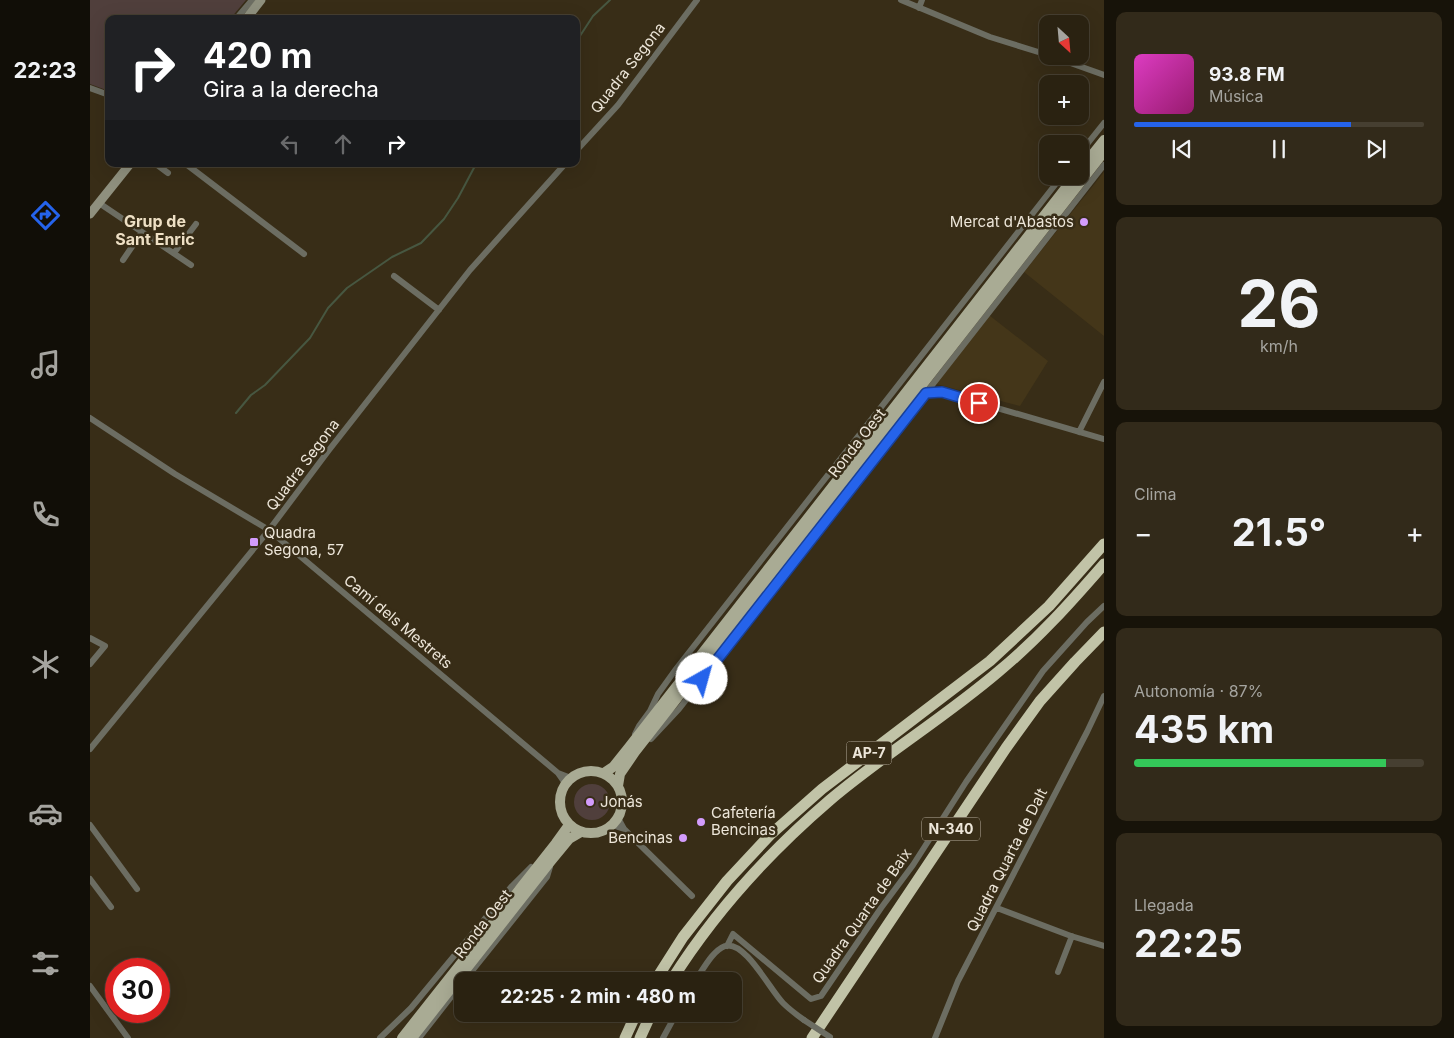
<!DOCTYPE html>
<html lang="es">
<meta charset="utf-8">
<style>
body{margin:0;font-family:Inter,sans-serif;background:#322a1a;color:#f1f3f6;height:100vh;display:flex;flex-direction:column;font-size:19px;white-space:nowrap}
*{box-sizing:border-box;margin:0}
p{font-size:16px;color:#a5a49f}
.icon{flex:none;width:28px;height:28px;fill:none;stroke:currentColor;stroke-width:2;stroke-linecap:round;stroke-linejoin:round}
.map{position:relative;flex:1;overflow:hidden}
.sheet{display:flex;flex-direction:column;gap:12px;padding:12px;background:#171309;width:350px}
.sheet>*{flex:none}
.banner{position:absolute;left:15px;top:15px;width:475px;height:152px;border-radius:10px;box-shadow:0 5px 20px #0002,0 0 0 1px #463f31;background:#202124;color:#fff;overflow:hidden}
.needle{width:32px;rotate:154deg}
.tools{position:absolute;left:949px;top:15px;display:grid;gap:10px}
.tools a{display:grid;place-items:center;width:50px;height:50px;border-radius:10px;background:#2a2211;box-shadow:0 5px 20px #0002,0 0 0 1px #463f31;font-size:25px}
.speed{position:absolute;left:15px;top:958px;display:flex;gap:10px;font-size:25px;font-weight:700;text-align:center}
.speed>*{display:grid;place-content:center;width:65px;height:65px;border-radius:50%;background:#2a2211;box-shadow:0 5px 20px #0002,0 0 0 1px #463f31;line-height:1}
.speed .limit{border:8px solid #d22;background:#fff;color:#111}
.pin{position:absolute;display:grid;place-items:center;width:42px;height:42px;color:#fff;margin:-21px;border:2px solid #fff;border-radius:50%;box-shadow:0 1px 5px #0007}
.me{position:absolute;width:55px;margin:-28px;rotate:38deg;stroke-linejoin:round;filter:drop-shadow(0 0 4px #0008)}
.turn{display:flex;align-items:center;gap:18px;height:105px;padding:0 15px;font-size:22px}
.turn .icon{width:65px;height:65px;stroke-width:2.5}
.turn b{display:block;font-size:35px;line-height:42px}
.lanes{display:flex;align-items:center;height:48px;padding:0 15px;background:#0003;justify-content:center;gap:25px;direction:ltr}
.lanes .off{opacity:.35}
.big{font-size:38px;font-weight:700;line-height:1.1}
.sheet .card{flex:1;display:flex;flex-direction:column;justify-content:center;gap:8px;min-width:0;padding:0 18px;border-radius:10px;background:#322a1a}
.sheet .dial{align-items:center;gap:0}
.dial b{font-size:65px;line-height:1}
.song{display:flex;align-items:center;gap:15px}
.cover{width:60px;height:60px;border-radius:8px;background:linear-gradient(135deg,hsl(310 70% 55%),hsl(320 70% 35%))}
.played{height:5px;border-radius:2px;background:linear-gradient(90deg,#2563eb 75%,#463f31 75%)}
.keys{display:flex;justify-content:space-around;direction:ltr}
.heat{display:flex;justify-content:space-between;align-items:center;font-size:28px;direction:ltr}
.charge{height:8px;border-radius:4px;background:linear-gradient(90deg,#34c759 87%,#463f31 0)}
.trip{position:absolute;left:364px;top:972px;width:288px;height:50px;border-radius:10px;background:#2a2211;box-shadow:0 5px 20px #0002,0 0 0 1px #463f31;font-weight:700;line-height:50px;text-align:center}
main{display:flex;flex:1;min-height:0}
.menu{display:flex;flex-direction:column;width:90px;justify-content:space-around;align-items:center;background:#110e07;color:#a5a49f}
.menu .icon{width:35px;height:35px}
.menu .selected{color:#2563eb}
.menu b{font-size:22px;color:#f1f3f6}
.map>svg:first-child{display:block}
.built{fill:#443619}
.green{fill:#503f3c}
.lines{fill:none;stroke-linecap:round;stroke-linejoin:round}
.stream{stroke:#475741;stroke-width:2}
.street{stroke:#6c6d62;stroke-width:6}
.secondary{stroke:#8f907e;stroke-width:9}
.primary{stroke:#a9ab94;stroke-width:10}
.highway{stroke:#c1c3a7;stroke-width:11}
.street-bridge{stroke:#6c6d62;stroke-width:6}
.route-casing{stroke:#184099;stroke-width:12}
.route{stroke:#2563eb;stroke-width:9}
.poi-dot{fill:#d39cfc;stroke:#382d17;stroke-width:2}
.labels{text-anchor:middle;stroke-width:5;stroke-linejoin:round;paint-order:stroke}
.shield{fill:#382d17;stroke:#b7ae9f;stroke-width:1}
.shield-label{font-size:14px;font-weight:bold;fill:#ede6d9}
.street-label{font-size:15px;fill:#ede6d9;stroke:#382d17}
.poi-label{font-size:15px;fill:#ede6d9;stroke:#382d17;text-anchor:start}
.neighbourhood-label{font-size:16px;font-weight:bold;fill:#eee0c5;stroke:#382d17}
</style>
<main>
<nav class="menu">
<b>22:23</b>
<svg class="icon selected" aria-label="directions" viewBox="0 0 24 24"><path d="M12 3l9 9-9 9-9-9zM9 14v-3h6M13 9l2 2-2 2"/></svg>
<svg class="icon" aria-label="music" viewBox="0 0 24 24"><path d="M9 18V5l10-2v13"/><circle cx="6" cy="18" r="3"/><circle cx="16" cy="16" r="3"/></svg>
<svg class="icon" aria-label="phone" viewBox="0 0 24 24"><path d="M5 4h4l2 5-3 2q2 4 5 5l2-3 5 2v4C11 20 4 13 5 4z"/></svg>
<svg class="icon" aria-label="climate" viewBox="0 0 24 24"><path d="M12 3v18M4 7l16 10M4 17L20 7"/></svg>
<svg class="icon" aria-label="car" viewBox="0 0 24 24"><path d="M5 17H2v-5l4-1 3-4h7l3 4 3 1v5h-3M9 17h6M6 11h13"/><circle cx="7" cy="17" r="2"/><circle cx="17" cy="17" r="2"/></svg>
<svg class="icon" aria-label="filters" viewBox="0 0 24 24"><path d="M4 7h16M4 17h16"/><circle cx="9" cy="7" r="2"/><circle cx="15" cy="17" r="2"/></svg>
</nav>
<div class="map">
<svg width="1014" height="1038" viewBox="0 0 1014 1038">
<rect width="100%" height="100%" fill="#382d17"/>
<!-- built -->
<path class="built" d="M 1014,172 L 1014,336 L 934,272 Z
M 895,312 L 958,361 L 930,406 L 846,384 Z"/>
<!-- green -->
<path class="green" d="M 0,0 L 156,0 L 140,19 L 19,19 L 19,91 L 0,84 Z
M484 802a18 18 0 1 1 36 0a18 18 0 1 1-36 0Z"/>
<g class="lines">
<!-- stream -->
<path class="stream" d="M 486,42 L 503,16 L 520,0
M 146,413 L 161,395 L 175,385 L 220,338 L 238,308 L 257,288 L 302,257 L 331,243 L 354,219 L 368,198 L 386,164"/>
<!-- street -->
<path class="street" d="M 811,0 L 900,37 L 958,55
M 829,8 L 832,0
M 146,19 L 162,0
M 961,56 L 1014,75
M 0,88 L 19,95
M 486,151 L 528,105 L 607,0
M 990,153 L 1014,123
M 66,164 L 78,173
M 96,164 L 214,254
M 9,203 L 101,265
M 84,253 L 106,224
M 33,260 L 52,232
M 304,276 L 349,310
M 836,393 L 852,392 L 1014,439
M 0,418 L 85,474 L 179,530 L 468,773 L 475,783
M 989,432 L 1014,382
M 0,638 L 15,646 L 0,664
M 545,734 L 549,726 L 560,711 L 568,694 L 586,669 L 972,176
M 561,739 L 589,709 L 1014,165
M 0,749 L 179,530 L 239,450 L 380,270 L 475,164
M 468,773 L 481,778
M 528,818 L 534,829 L 602,896
M 0,825 L 47,889
M 522,825 L 534,829
M 0,879 L 21,907
M 907,908 L 981,936 L 1014,946
M 637,946 L 643,934 L 721,999 L 731,996 L 791,908 L 823,865 L 876,782 L 953,671 L 997,622 L 1014,606
M 968,972 L 982,936
M 374,981 L 457,877 L 460,867
M 605,981 C 613,970 622,951 635,946 C 655,940 680,990 693,1003 C 699,1009 707,1015 714,1020
M 0,986 L 38,1038
M 290,1038 L 321,1008 L 422,886 L 441,867
M 329,1038 L 372,983
M 573,1038 L 586,1014
M 845,1038 L 868,981 L 997,732 L 1014,696"/>
<!-- secondary -->
<path class="secondary" d="M 156,19 L 171,0
M 0,214 L 40,164"/>
<!-- primary -->
<path class="primary" d="M 990,170 L 1014,140
M470 802a31 31 0 1 1 62 0a31 31 0 1 1-62 0Z
M 514,773 L 523,767 L 539,747 L 985,176
M 528,786 L 530,774 L 545,752 L 1014,152
M 312,1038 L 466,843 L 479,825
M 322,1038 L 461,861 L 479,839 L 491,832"/>
<!-- highway -->
<path class="highway" d="M 565,981 L 593,937 L 637,881 L 680,835 L 732,789 L 900,661 L 959,606 L 1014,544
M 581,981 C 625,911 677,854 740,800 C 793,755 854,718 908,672 C 947,640 981,602 1014,564
M 535,1038 L 546,1014
M 550,1038 L 561,1014
M 722,1038 L 916,748 L 950,701 L 985,662 L 1014,632"/>
<!-- street-bridge -->
<path class="street-bridge" d="M 714,1020 L 740,1037"/>
</g>
<g class="lines">
<!-- route casing -->
<g class="route-casing">
<path id="route" d="M 612,679 L 836,393 L 852,392 L 889,403"/>
</g>
<!-- route -->
<use href="#route" class="route"/>
</g>
<!-- markers -->
<g class="poi-dot">
<circle cx="994" cy="222" r="5"/>
<rect x="159" y="537" width="10" height="10" rx="2.5"/>
<circle cx="500" cy="802" r="5"/>
<circle cx="611" cy="822" r="5"/>
<circle cx="593" cy="838" r="5"/>
</g>
<g class="labels">
<!-- shield labels -->
<g class="shield">
<rect x="756.5" y="741.5" width="45" height="23" rx="4"/>
<rect x="832" y="817.5" width="58" height="23" rx="4"/>
</g>
<g class="shield-label">
<text x="779" y="758">AP-7</text>
<text x="861" y="834">N-340</text>
</g>
<!-- street labels -->
<g class="street-label">
<text transform="translate(538 68) rotate(-52)" y="5">Quadra Segona</text>
<text transform="translate(767 443) rotate(-52)" y="5">Ronda Oest</text>
<text transform="translate(213 465) rotate(-53)" y="5">Quadra Segona</text>
<text transform="translate(308 622) rotate(40)" y="5">Camí dels Mestrets</text>
<text transform="translate(917 860) rotate(-63)" y="5">Quadra Quarta de Dalt</text>
<text transform="translate(772 916) rotate(-55)" y="5">Quadra Quarta de Baix</text>
<text transform="translate(393 924) rotate(-52)" y="5">Ronda Oest</text>
</g>
<!-- poi labels -->
<g class="poi-label">
<text x="984" y="227" text-anchor="end">Mercat d'Abastos</text>
<text x="174" y="538">Quadra<tspan x="174" dy="17">Segona, 57</tspan></text>
<text x="510" y="807">Jonás</text>
<text x="621" y="818">Cafetería<tspan x="621" dy="17">Bencinas</tspan></text>
<text x="583" y="843" text-anchor="end">Bencinas</text>
</g>
<!-- neighbourhood labels -->
<g class="neighbourhood-label">
<text x="65" y="227">Grup de<tspan x="65" dy="18">Sant Enric</tspan></text>
</g>
</g>
</svg>
<div class="tools">
<a><svg class="needle" viewBox="-14 -14 28 28"><path d="M0-13l5 13h-10z" fill="#e53935"/><path d="M0 13l5-13h-10z" fill="#a5a49f"/></svg></a>
<a>+</a>
<a>−</a>
</div>
<div class="speed"><div class="limit">30</div></div>
<div class="pin" style="left:889px;top:403px;background:#d93025"><svg class="icon" aria-label="arrive" viewBox="0 0 24 24"><path d="M6 21V4h12l-3 4 3 4H6"/></svg></div>
<svg class="me" style="left:612px;top:679px" viewBox="-20 -20 40 40"><circle r="19" fill="#fff"/><path d="M0-13L10 11 0 6-10 11z" fill="#2563eb"/></svg>
<div class="trip">22:25 · 2 min · 480 m</div>
<div class="banner">
<div class="turn"><svg class="icon" aria-label="right" viewBox="0 0 24 24"><path d="M7 20v-9h11M14 6l5 5-5 5"/></svg><div><b>420 m</b>Gira a la derecha</div></div>
<div class="lanes"><svg class="icon off" aria-label="left" viewBox="0 0 24 24"><path d="M17 20v-9H6M10 6l-5 5 5 5"/></svg><svg class="icon off" aria-label="ahead" viewBox="0 0 24 24"><path d="M12 20V5M6 11l6-6 6 6"/></svg><svg class="icon" aria-label="right" viewBox="0 0 24 24"><path d="M7 20v-9h11M14 6l5 5-5 5"/></svg></div>
</div>
</div>
<section class="sheet">
<div class="card">
<div class="song"><i class="cover"></i><div><b>93.8 FM</b><p>Música</p></div></div>
<div class="played"></div>
<div class="keys"><svg class="icon" aria-label="previous" viewBox="0 0 24 24"><path d="M18 5L8 12l10 7zM5 5v14"/></svg><svg class="icon" aria-label="pause" viewBox="0 0 24 24"><path d="M8 5v14M16 5v14"/></svg><svg class="icon" aria-label="next" viewBox="0 0 24 24"><path d="M6 5l10 7-10 7zM19 5v14"/></svg></div>
</div>
<div class="card dial"><b>26</b><p>km/h</p></div>
<div class="card"><p>Clima</p>
<div class="heat"><a>−</a><b class="big">21.5°</b><a>+</a></div>
</div>
<div class="card"><p>Autonomía · 87%</p><b class="big">435 km</b><div class="charge"></div></div>
<div class="card"><p>Llegada</p><b class="big">22:25</b></div>
</section>
</main>
